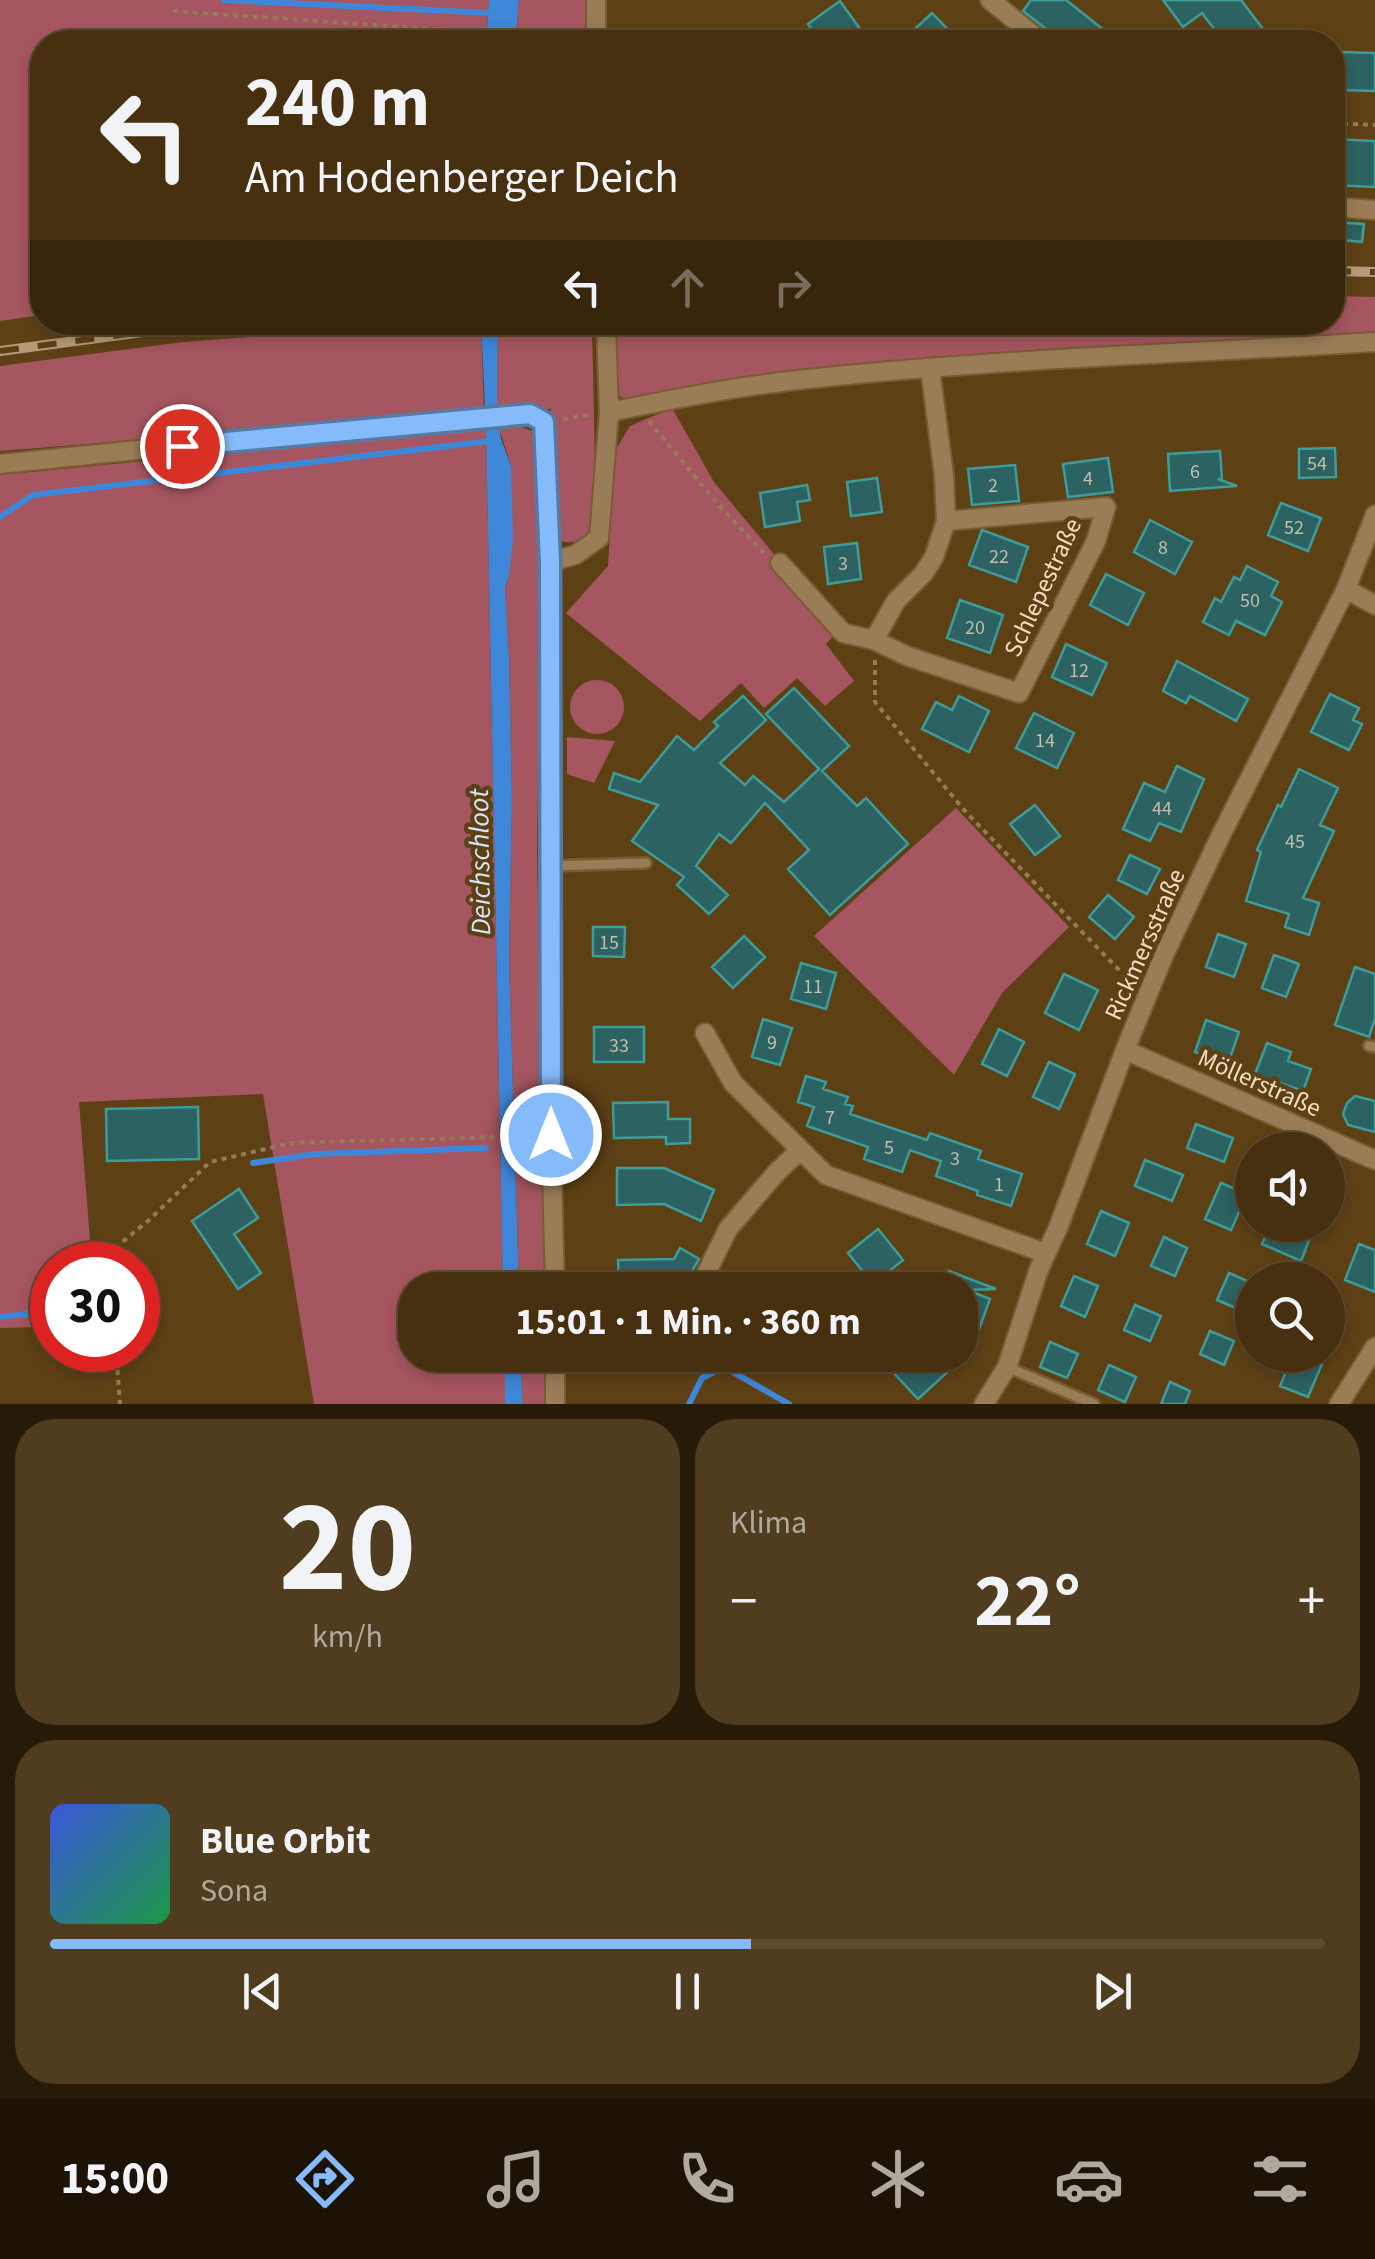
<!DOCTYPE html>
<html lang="de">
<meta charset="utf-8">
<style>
body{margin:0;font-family:"Source Sans 3",sans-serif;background:#503c1e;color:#f1f3f6;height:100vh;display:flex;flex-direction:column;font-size:38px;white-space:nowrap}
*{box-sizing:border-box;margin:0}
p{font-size:32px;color:#b0a99f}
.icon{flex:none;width:55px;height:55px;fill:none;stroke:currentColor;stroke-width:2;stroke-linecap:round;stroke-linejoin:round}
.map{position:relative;height:1404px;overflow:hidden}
.sheet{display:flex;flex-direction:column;gap:15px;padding:15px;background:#261a09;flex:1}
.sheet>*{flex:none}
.hud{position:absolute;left:30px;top:30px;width:1315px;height:305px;border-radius:40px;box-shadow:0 5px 15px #0003,0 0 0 2px #5e4b30;background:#463010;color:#f1f3f6;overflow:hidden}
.tools{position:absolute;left:1235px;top:1132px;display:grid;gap:20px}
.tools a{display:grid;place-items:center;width:110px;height:110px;border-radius:50%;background:#463010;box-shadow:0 5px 15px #0003,0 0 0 2px #5e4b30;font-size:50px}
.speed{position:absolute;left:30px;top:1242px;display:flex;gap:20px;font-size:50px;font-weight:700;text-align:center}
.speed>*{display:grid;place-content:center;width:130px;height:130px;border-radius:50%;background:#463010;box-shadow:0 5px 15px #0003,0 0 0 2px #5e4b30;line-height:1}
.speed .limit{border:15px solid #d22;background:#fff;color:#111}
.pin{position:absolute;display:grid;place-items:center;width:85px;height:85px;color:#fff;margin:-42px;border:5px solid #fff;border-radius:50%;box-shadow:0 2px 10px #0007}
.me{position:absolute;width:110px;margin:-55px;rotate:0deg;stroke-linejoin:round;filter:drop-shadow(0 0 8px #0008)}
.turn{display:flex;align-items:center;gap:35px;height:210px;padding:0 50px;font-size:45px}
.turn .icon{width:130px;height:130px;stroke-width:2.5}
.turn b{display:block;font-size:70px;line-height:85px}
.lanes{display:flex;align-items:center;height:95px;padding:0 50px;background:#0003;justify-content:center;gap:50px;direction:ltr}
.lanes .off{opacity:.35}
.big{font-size:75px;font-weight:700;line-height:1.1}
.sheet .card{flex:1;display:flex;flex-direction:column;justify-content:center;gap:15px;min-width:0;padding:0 35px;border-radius:40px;background:#503c1e}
.sheet .dial{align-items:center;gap:0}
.dial b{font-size:130px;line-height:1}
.song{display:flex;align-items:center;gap:30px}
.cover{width:120px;height:120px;border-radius:15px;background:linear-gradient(135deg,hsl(230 70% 55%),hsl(140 70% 35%))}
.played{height:10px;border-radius:5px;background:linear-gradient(90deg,#86bbfb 55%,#5e4b30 55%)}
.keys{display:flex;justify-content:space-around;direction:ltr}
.heat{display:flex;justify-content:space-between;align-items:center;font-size:55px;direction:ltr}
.sheet .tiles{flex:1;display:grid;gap:15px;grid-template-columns:1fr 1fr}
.card:last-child{grid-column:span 2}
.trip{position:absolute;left:398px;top:1272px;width:580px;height:100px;border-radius:40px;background:#463010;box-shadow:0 5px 15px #0003,0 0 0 2px #5e4b30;font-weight:700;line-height:100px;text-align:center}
.dock{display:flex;height:160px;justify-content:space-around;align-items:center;background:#1c1306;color:#b0a99f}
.dock .icon{width:70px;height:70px}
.dock .on{color:#86bbfb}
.dock b{font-size:45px;color:#f1f3f6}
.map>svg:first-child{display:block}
.green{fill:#a65660}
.water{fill:#3f87d9}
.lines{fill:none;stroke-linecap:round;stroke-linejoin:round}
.stream{stroke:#3f87d9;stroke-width:6}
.building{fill:#2c6261;stroke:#3d9d9b;stroke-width:2.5}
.lane-casing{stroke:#795c34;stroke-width:14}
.street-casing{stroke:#795c34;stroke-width:22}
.path{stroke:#967b56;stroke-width:4;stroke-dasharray:5 5;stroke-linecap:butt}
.lane{stroke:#9a7d57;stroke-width:9}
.street{stroke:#9a7d57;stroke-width:18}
.rail-casing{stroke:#b59b79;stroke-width:10}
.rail{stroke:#5e4015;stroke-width:6;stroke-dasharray:19;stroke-linecap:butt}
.route-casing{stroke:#577aa3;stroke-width:25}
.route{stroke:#86bbfb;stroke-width:18}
.labels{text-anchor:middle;stroke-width:9;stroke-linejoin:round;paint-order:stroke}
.number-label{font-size:20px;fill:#c2bfaa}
.street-label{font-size:25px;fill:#f4dec2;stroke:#5e4015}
.water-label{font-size:28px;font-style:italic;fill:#d3e5fa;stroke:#5e4015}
</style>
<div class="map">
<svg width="1375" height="1404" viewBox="0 0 1375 1404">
<rect width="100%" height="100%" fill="#5e4015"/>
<!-- green -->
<path class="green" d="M 0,0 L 489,0 L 486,42 L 42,42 L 42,315 L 0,321 Z
M 519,0 L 586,0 L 587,42 L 515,42 Z
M 1333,296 L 1375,297 L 1375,337 L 628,401 L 615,393 L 614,323 L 1332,322 Z
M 440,323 L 481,323 L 484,412 L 0,451 L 0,366 L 183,342 Z
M 498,323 L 592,323 L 596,515 L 587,536 C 576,542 569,545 557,539 L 552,496 L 551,409 L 497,410 Z
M 672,408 L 714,482 L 838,631 L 826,644 L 854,681 L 825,706 L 797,678 L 764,708 L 741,683 L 700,721 L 566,613 L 608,566 L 615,451 L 630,426 Z
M 511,423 L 532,431 L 539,441 L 539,718 L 537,852 L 545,1290 L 519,1290 L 509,958 L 512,800 L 509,657 L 505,587 L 509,575 L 511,466 L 499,428 L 510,428 Z
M 486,428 L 503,1290 L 415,1290 L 415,1355 L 505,1355 L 505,1404 L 314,1404 L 263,1094 L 79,1102 L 92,1265 L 52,1265 L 52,1318 L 36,1327 L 0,1328 L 0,475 Z
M570 707a27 27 0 1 1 54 0a27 27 0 1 1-54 0Z
M 567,737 L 615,741 L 594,783 L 567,774 Z
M 956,808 L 1069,927 L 1002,993 L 954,1075 L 814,936 Z
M 521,1355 L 546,1355 L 544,1404 L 522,1404 Z"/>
<!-- water -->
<path class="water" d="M 489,0 L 519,0 L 515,42 L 486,42 Z
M 481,323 L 498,323 L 497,410 L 501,439 L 511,466 L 513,539 L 509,575 L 505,587 L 509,657 L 512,800 L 509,958 L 519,1290 L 503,1290 L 486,428 Z
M 505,1355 L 521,1355 L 522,1404 L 505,1404 Z"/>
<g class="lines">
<!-- stream -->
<path class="stream" d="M 224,0 L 492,13
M 0,517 L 33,495 L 490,441
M 253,1163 L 315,1154 L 486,1148
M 0,1317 L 26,1314 L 52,1301
M 689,1404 L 702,1378 L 724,1367 L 789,1404"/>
</g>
<!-- building -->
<path class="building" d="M 1031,0 L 1066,0 L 1119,42 L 1058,42 L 1050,32 L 1023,11 Z
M 1163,0 L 1241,0 L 1263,29 L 1246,42 L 1224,42 L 1202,13 L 1183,27 Z
M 840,1 L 863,33 L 850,42 L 821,42 L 808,24 Z
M 932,13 L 960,42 L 901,42 Z
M 1342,52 L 1375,53 L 1375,91 L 1341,90 Z
M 1332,139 L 1375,141 L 1375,187 L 1332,185 Z
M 1332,222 L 1364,224 L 1362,242 L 1332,239 Z
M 1335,448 L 1336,477 L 1299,478 L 1299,449 Z
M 1220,451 L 1222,479 L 1218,479 L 1237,486 L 1170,491 L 1168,454 Z
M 1108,458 L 1113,492 L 1068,497 L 1063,464 Z
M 1015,465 L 1019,501 L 972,505 L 968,469 Z
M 877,478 L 882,512 L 851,516 L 847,482 Z
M 807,485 L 810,500 L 797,502 L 800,521 L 765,527 L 760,493 Z
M 1281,503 L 1321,518 L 1308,551 L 1268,535 Z
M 1150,520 L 1192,542 L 1175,574 L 1134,552 Z
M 982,530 L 1028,547 L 1016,582 L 969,565 Z
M 857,543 L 861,579 L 828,584 L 824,547 Z
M 1247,566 L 1278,582 L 1271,596 L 1282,602 L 1265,635 L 1236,621 L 1229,635 L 1203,622 L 1215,598 L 1221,602 L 1234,577 L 1240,580 Z
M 1106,574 L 1144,593 L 1128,625 L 1090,605 Z
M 960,600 L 1003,615 L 990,653 L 947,638 Z
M 1066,644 L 1107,663 L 1092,695 L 1052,677 Z
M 1177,661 L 1248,699 L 1236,721 L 1190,696 L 1186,703 L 1163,691 Z
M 794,688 L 849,746 L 822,771 L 857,806 L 866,798 L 908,844 L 830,915 L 788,869 L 809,850 L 765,803 L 731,843 L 719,834 L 696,866 L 728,895 L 709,914 L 677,885 L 684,877 L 632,841 L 658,805 L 609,789 L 614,773 L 640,782 L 677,736 L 694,750 L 718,726 L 714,722 L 743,696 L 766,720 L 720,763 L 745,785 L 753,776 L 784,802 L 819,769 L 766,714 Z
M 1330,694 L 1359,708 L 1353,720 L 1362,724 L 1349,750 L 1311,732 Z
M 959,696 L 989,711 L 969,752 L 922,729 L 936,702 L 952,710 Z
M 1034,713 L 1074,733 L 1057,768 L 1016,748 Z
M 1177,766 L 1204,779 L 1181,832 L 1159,823 L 1150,841 L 1123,829 L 1144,783 L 1165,792 Z
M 1299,769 L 1338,788 L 1320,825 L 1334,831 L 1303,898 L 1319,903 L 1309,935 L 1285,927 L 1289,914 L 1246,901 L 1261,852 L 1257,850 L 1278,805 L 1281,807 Z
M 1035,805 L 1060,836 L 1035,855 L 1010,824 Z
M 1130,855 L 1160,869 L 1147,894 L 1118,880 Z
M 1108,895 L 1134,917 L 1115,939 L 1089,917 Z
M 593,927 L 625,927 L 624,957 L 593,956 Z
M 1218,934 L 1246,944 L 1234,977 L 1206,967 Z
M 744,936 L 765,957 L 733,988 L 712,967 Z
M 1274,955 L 1299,964 L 1286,997 L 1262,988 Z
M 801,963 L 836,973 L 826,1009 L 791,999 Z
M 1355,967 L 1375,974 L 1375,1019 L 1369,1037 L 1335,1025 Z
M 1064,974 L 1098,990 L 1079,1030 L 1045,1013 Z
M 763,1019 L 792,1028 L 780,1065 L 752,1057 Z
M 1206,1020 L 1239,1032 L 1228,1064 L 1195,1052 Z
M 594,1027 L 644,1027 L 644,1062 L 594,1062 Z
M 999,1029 L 1024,1042 L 1007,1076 L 982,1064 Z
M 1267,1043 L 1291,1052 L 1288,1061 L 1311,1069 L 1303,1091 L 1255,1074 Z
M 1049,1062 L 1075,1074 L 1059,1109 L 1033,1097 Z
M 806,1076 L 826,1082 L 823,1089 L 848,1097 L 845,1104 L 853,1106 L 850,1114 L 927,1140 L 930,1133 L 981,1151 L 978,1159 L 1022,1174 L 1011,1206 L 977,1195 L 978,1191 L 936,1176 L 941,1161 L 910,1150 L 902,1172 L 864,1159 L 868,1147 L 807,1126 L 814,1107 L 798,1102 Z
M 1355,1096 L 1375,1101 L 1375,1132 L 1348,1125 L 1343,1114 L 1347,1103 Z
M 668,1102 L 668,1119 L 690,1119 L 690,1143 L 666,1144 L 666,1137 L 614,1138 L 613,1103 Z
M 198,1107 L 199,1159 L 107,1161 L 106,1109 Z
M 1196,1124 L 1233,1138 L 1224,1162 L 1187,1148 Z
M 1145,1160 L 1183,1175 L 1172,1201 L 1135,1186 Z
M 617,1168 L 664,1168 L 714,1190 L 701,1221 L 664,1204 L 617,1205 Z
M 1221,1183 L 1247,1194 L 1231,1230 L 1205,1219 Z
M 239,1189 L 258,1218 L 234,1234 L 261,1273 L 238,1289 L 192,1221 Z
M 1101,1211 L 1129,1223 L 1115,1256 L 1087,1244 Z
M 1270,1225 L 1300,1225 L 1313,1230 L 1301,1261 L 1262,1244 Z
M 878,1229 L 903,1260 L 873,1284 L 848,1253 Z
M 1164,1237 L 1187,1248 L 1175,1276 L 1151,1266 Z
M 1359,1244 L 1375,1250 L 1375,1292 L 1345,1280 Z
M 680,1248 L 699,1259 L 685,1283 L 681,1281 L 677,1288 L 660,1288 L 660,1290 L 619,1290 L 618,1260 L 674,1259 Z
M 949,1271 L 996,1289 L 967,1290 L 990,1299 L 978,1332 L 960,1325 L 960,1290 L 942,1290 Z
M 1229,1273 L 1252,1283 L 1252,1315 L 1217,1300 Z
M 1074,1276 L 1098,1286 L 1085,1317 L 1061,1306 Z
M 1135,1305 L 1161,1316 L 1150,1341 L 1124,1330 Z
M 1210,1331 L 1234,1341 L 1224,1365 L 1200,1354 Z
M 1050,1342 L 1078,1354 L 1067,1378 L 1040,1367 Z
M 877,1355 L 966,1355 L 918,1399 Z
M 1293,1355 L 1322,1364 L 1308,1397 L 1280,1386 Z
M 1109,1365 L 1136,1377 L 1125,1402 L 1098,1390 Z
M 1170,1382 L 1190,1391 L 1185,1404 L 1161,1404 Z"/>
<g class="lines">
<!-- lane casing -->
<g class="lane-casing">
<path id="lane" d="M 549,866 L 646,863
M 1369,1046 L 1375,1047
M 1007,1367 L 1094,1404"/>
</g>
<!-- street casing -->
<g class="street-casing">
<path id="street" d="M 990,0 L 1042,42
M 596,42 L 596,0
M 1332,207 L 1375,210
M 609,412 C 669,400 729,388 789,381 C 983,359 1180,354 1375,342
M 0,464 L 255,438 L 530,414 L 544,421 L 549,562 L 551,1135 L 555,1290
M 549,562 L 575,555 L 599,538 L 609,412 L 606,322
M 780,563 L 843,633 L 874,640 L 907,656 L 1019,693 L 1096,541 L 1106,507 L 946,521
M 1346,589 L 1375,605
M 874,640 L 896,601 L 924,573 L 934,557 L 946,521 L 944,476 L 930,368
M 705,1033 L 733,1083 L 826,1175 L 1045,1253
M 1125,1050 L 1375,1160
M 698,1290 L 728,1229 L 776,1173 L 800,1150
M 555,1355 L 555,1404
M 984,1404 L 1007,1367 L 1039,1269 L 1058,1228 L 1125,1050 L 1164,955 L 1220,837 L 1346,589 L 1375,515
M 1339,1404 L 1375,1347"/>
</g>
<!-- path -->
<path class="path" d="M 173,11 L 576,39
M 1333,123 L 1375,125
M 563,419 L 589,415
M 649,421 L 715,501 L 764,553
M 875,660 L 875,702 L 964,810 L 1120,971 L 1133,978
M 110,1265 L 109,1253 L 149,1220 L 210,1162 L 291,1143 L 531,1136
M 116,1350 L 120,1404"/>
<!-- lane -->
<use href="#lane" class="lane"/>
<!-- street -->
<use href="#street" class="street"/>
<!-- rail casing -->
<g class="rail-casing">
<path id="rail" d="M 1332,271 L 1375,272
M 0,351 L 218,322"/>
</g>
<!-- rail -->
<use href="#rail" class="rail"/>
</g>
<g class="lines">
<!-- route casing -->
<g class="route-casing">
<path id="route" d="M 182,446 L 530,414 L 544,422 L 550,562 L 551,1135"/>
</g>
<!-- route -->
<use href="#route" class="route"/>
</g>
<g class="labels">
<!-- number labels -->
<g class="number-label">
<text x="1317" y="470">54</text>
<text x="1195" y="478">6</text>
<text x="1088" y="485">4</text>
<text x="993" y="492">2</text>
<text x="1294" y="534">52</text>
<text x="1163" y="554">8</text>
<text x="999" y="563">22</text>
<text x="843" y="570">3</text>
<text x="1250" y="607">50</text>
<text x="975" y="634">20</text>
<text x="1079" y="677">12</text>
<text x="1045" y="747">14</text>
<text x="1162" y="815">44</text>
<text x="1295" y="848">45</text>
<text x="609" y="949">15</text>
<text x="813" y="993">11</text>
<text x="772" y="1049">9</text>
<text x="619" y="1052">33</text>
<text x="830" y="1124">7</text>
<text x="889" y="1154">5</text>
<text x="955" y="1165">3</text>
<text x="999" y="1191">1</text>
</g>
<!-- street labels -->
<g class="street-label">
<text transform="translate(1042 587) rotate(-65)" y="9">Schlepestraße</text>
<text transform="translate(1144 944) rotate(-66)" y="9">Rickmersstraße</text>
<text transform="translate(1260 1082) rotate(24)" y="9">Möllerstraße</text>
</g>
<!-- water labels -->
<g class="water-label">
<text transform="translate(479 862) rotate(-91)" y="10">Deichschloot</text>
</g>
</g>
</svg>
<div class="tools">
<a><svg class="icon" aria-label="sound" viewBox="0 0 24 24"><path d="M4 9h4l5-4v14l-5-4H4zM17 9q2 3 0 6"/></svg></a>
<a><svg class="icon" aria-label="search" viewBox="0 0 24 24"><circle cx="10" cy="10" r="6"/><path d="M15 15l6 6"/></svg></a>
</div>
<div class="speed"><div class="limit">30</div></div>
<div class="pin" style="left:182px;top:446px;background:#d93025"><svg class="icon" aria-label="arrive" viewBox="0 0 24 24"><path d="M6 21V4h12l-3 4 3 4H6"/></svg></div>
<svg class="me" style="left:551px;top:1135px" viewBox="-20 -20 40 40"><circle r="17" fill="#86bbfb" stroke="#fff" stroke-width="3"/><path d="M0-11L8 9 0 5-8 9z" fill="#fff"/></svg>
<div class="trip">15:01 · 1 Min. · 360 m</div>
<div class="hud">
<div class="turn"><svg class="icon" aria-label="left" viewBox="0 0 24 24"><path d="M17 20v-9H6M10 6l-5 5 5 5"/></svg><div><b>240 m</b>Am Hodenberger Deich</div></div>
<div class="lanes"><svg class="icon" aria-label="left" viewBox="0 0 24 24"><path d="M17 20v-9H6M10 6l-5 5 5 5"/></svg><svg class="icon off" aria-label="ahead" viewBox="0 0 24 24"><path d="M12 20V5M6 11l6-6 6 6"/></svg><svg class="icon off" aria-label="right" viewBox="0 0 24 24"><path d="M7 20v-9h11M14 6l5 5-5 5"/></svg></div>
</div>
</div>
<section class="sheet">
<div class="tiles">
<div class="card dial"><b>20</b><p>km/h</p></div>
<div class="card"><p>Klima</p>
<div class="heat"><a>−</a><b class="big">22°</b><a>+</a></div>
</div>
<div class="card">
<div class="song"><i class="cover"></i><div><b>Blue Orbit</b><p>Sona</p></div></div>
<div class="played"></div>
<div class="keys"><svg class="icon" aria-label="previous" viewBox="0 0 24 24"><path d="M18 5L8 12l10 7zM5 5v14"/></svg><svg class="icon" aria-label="pause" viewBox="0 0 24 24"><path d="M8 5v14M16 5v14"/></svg><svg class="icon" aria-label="next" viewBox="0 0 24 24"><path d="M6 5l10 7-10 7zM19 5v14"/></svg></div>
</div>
</div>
</section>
<nav class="dock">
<b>15:00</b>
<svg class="icon on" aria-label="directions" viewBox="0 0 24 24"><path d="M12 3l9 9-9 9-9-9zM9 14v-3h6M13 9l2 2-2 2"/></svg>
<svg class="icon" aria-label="music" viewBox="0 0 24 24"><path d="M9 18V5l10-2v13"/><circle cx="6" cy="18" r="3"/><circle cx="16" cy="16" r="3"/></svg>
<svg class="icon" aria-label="phone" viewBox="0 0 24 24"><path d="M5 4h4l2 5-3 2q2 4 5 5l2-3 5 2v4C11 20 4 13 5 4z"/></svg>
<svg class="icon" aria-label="climate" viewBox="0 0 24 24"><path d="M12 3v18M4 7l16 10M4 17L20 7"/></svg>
<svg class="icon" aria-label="car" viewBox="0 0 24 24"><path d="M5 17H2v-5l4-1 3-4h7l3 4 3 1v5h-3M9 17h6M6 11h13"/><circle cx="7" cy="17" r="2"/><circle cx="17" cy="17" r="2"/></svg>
<svg class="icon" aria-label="filters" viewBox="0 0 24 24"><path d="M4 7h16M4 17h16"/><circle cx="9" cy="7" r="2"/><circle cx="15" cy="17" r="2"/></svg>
</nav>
